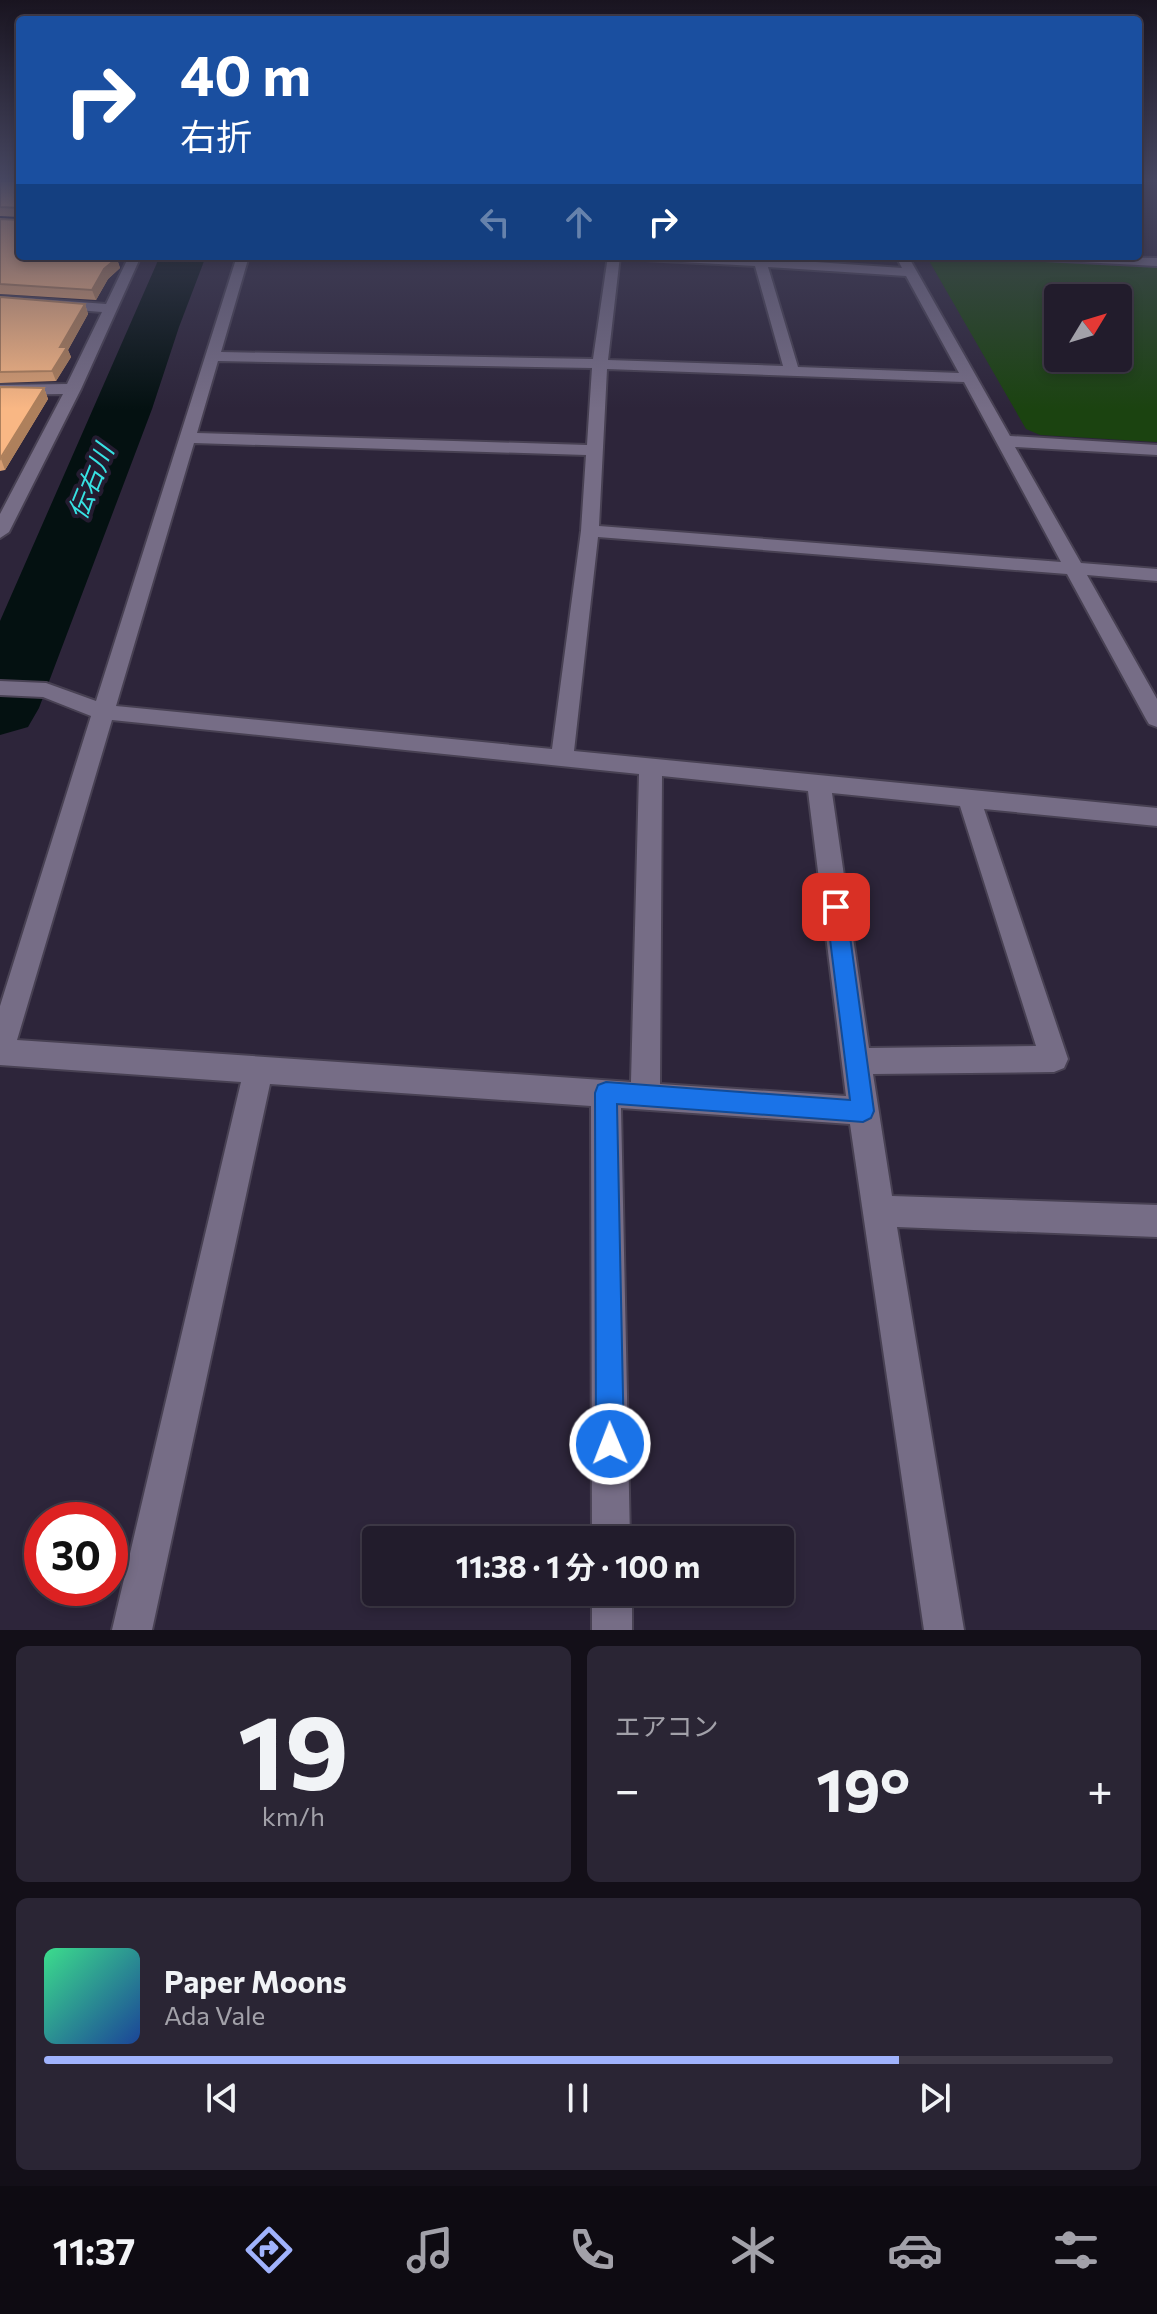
<!DOCTYPE html>
<html lang="ja">
<meta charset="utf-8">
<style>
body{margin:0;font-family:Commissioner,"Noto Sans JP",sans-serif;background:#2a2534;color:#f1f3f6;height:100vh;display:flex;flex-direction:column;font-size:30px;white-space:nowrap}
*{box-sizing:border-box;margin:0}
p{font-size:26px;color:#a2a1a9}
.icon{flex:none;width:44px;height:44px;fill:none;stroke:currentColor;stroke-width:2;stroke-linecap:round;stroke-linejoin:round}
.map{position:relative;height:1630px;overflow:hidden}
.details{display:flex;flex-direction:column;gap:16px;padding:16px;background:#130f18;flex:1}
.details>*{flex:none}
.guide{position:absolute;left:16px;top:16px;width:1126px;height:244px;border-radius:8px;box-shadow:0 4px 12px #0003,0 0 0 2px #3f3a48;background:#1a4fa0;color:#fff;overflow:hidden}
.needle{width:52px;rotate:52deg}
.tools{position:absolute;left:1044px;top:284px;display:grid;gap:16px}
.tools a{display:grid;place-items:center;width:88px;height:88px;border-radius:8px;background:#221c2c;box-shadow:0 4px 12px #0003,0 0 0 2px #3f3a48;font-size:40px}
.speed{position:absolute;left:24px;top:1502px;display:flex;gap:16px;font-size:40px;font-weight:700;text-align:center}
.speed>*{display:grid;place-content:center;width:104px;height:104px;border-radius:50%;background:#221c2c;box-shadow:0 4px 12px #0003,0 0 0 2px #3f3a48;line-height:1}
.speed .limit{border:12px solid #d22;background:#fff;color:#111}
.pin{position:absolute;display:grid;place-items:center;width:68px;height:68px;color:#fff;margin:-34px;border-radius:16px;box-shadow:0 4px 12px #0006}
.me{position:absolute;width:88px;margin:-44px;rotate:359deg;stroke-linejoin:round;filter:drop-shadow(0 0 6px #0008)}
.turn{display:flex;align-items:center;gap:28px;height:168px;padding:0 32px;font-size:36px}
.turn .icon{width:104px;height:104px;stroke-width:2.5}
.turn b{display:block;font-size:56px;line-height:68px}
.lanes{display:flex;align-items:center;height:76px;padding:0 32px;background:#0003;justify-content:center;gap:40px;direction:ltr}
.lanes .off{opacity:.35}
.big{font-size:60px;font-weight:700;line-height:1.1}
.details .card{flex:1;display:flex;flex-direction:column;justify-content:center;gap:12px;min-width:0;padding:0 28px;border-radius:12px;background:#2a2534}
.details .dial{align-items:center;gap:0}
.dial b{font-size:104px;line-height:1}
.song{display:flex;align-items:center;gap:24px}
.cover{width:96px;height:96px;border-radius:12px;background:linear-gradient(135deg,hsl(150 70% 55%),hsl(220 70% 35%))}
.played{height:8px;border-radius:4px;background:linear-gradient(90deg,#a0b3fd 80%,#3f3a48 80%)}
.keys{display:flex;justify-content:space-around;direction:ltr}
.heat{display:flex;justify-content:space-between;align-items:center;font-size:44px;direction:ltr}
.details .tiles{flex:1;display:grid;gap:16px;grid-template-columns:1fr 1fr}
.card:last-child{grid-column:span 2}
.trip{position:absolute;left:362px;top:1526px;width:432px;height:80px;border-radius:8px;background:#221c2c;box-shadow:0 4px 12px #0003,0 0 0 2px #3f3a48;font-weight:700;line-height:80px;text-align:center}
.tab-bar{display:flex;height:128px;justify-content:space-around;align-items:center;background:#0e0b12;color:#a2a1a9}
.tab-bar .icon{width:56px;height:56px}
.tab-bar .selected{color:#a0b3fd}
.tab-bar b{font-size:36px;color:#f1f3f6}
.map>svg:first-child{display:block}
.green{fill:#1b4310;fill-rule:evenodd}
.lines{fill:none;stroke-linecap:round;stroke-linejoin:round}
.river{fill:#041111;fill-rule:evenodd}
.minor-casing{stroke:#484153;stroke-width:4}
.minor{fill:#766d86;fill-rule:evenodd}
.wall{fill:#d69d72}
.shaded-wall{fill:#ae805c}
.building{fill:#f9b784;stroke:#ae805c;stroke-width:2}
.route{fill:#1a73e8;stroke:#114b97;stroke-width:2}
.labels{text-anchor:middle;stroke-width:8;stroke-linejoin:round;paint-order:stroke}
.far-water-label{font-size:26px;font-style:italic;fill:#37e2e3;stroke:#241c30}
</style>
<div class="map">
<svg width="1157" height="1630" viewBox="0 0 1157 1630">
<rect width="100%" height="100%" fill="#2d253a"/>
<!-- green -->
<path class="green" d="M 938,256 L 1157,266 L 1157,442 L 1040,435 L 1026,429 L 928,259 ZM 1058,298 L 1118,298 L 1118,358 L 1058,358 Z"/>
<g class="lines">
<!-- river -->
<path class="river" d="M 160,256 L 206,256 L 179,327 L 152,409 L 39,708 L 28,727 L 0,735 L 0,621 Z"/>
<!-- minor casing -->
<g class="minor-casing">
<path id="minor" d="M 129,256 L 141,256 L 81,389 L 9,532 L 0,538 L 0,514 L 63,394 L 0,395 L 0,385 L 67,384 L 102,312 L 0,304 L 0,296 L 106,304 Z
M 237,256 L 249,256 L 221,352 L 593,359 L 608,256 L 620,256 L 608,360 L 783,366 L 755,266 L 645,260 L 639,256 L 760,258 L 902,268 L 896,256 L 908,256 L 1010,436 L 1157,445 L 1157,455 L 1015,447 L 1081,563 L 1157,569 L 1157,581 L 1087,575 L 1157,699 L 1157,727 L 1149,724 L 1146,719 L 1067,574 L 598,537 L 574,751 L 1157,808 L 1157,826 L 984,809 L 1068,1059 L 1064,1068 L 1054,1072 L 873,1074 L 892,1196 L 1157,1205 L 1157,1237 L 897,1227 L 964,1630 L 924,1630 L 850,1124 L 621,1108 L 630,1540 L 592,1540 L 591,1106 L 270,1084 L 152,1630 L 112,1630 L 241,1082 L 0,1065 L 0,1006 L 91,716 L 43,697 L 0,695 L 0,681 L 46,683 L 96,701 ZM 768,267 L 906,276 L 959,373 L 798,367 ZM 218,361 L 592,368 L 587,445 L 197,433 ZM 607,369 L 964,382 L 1061,562 L 599,526 ZM 194,443 L 586,455 L 581,531 L 552,749 L 116,706 ZM 112,720 L 639,774 L 631,1082 L 17,1040 ZM 662,776 L 808,791 L 846,1096 L 660,1084 ZM 832,793 L 960,806 L 1036,1046 L 869,1048 Z
M 1038,256 L 1157,258 L 1157,266 L 1044,260 Z
M 592,1592 L 632,1592 L 632,1630 L 592,1630 Z"/>
</g>
<!-- minor -->
<use href="#minor" class="minor"/>
</g>
<!-- wall -->
<path class="wall" d="M 0,181 L 117,259 L 120,268 L 108,279 L 96,300 L 0,294 L 0,219 L 19,220 L 19,217 L 0,216 Z
M 0,297 L 85,304 L 88,314 L 68,350 L 71,357 L 56,381 L 0,383 Z
M 0,387 L 44,388 L 48,399 L 5,470 L 0,471 Z"/>
<!-- shaded-wall -->
<path class="shaded-wall" d="M 106,256 L 122,256 L 117,259 L 120,268 L 108,279 L 96,300 L 92,290 L 105,257 Z
M 85,304 L 88,314 L 68,350 L 71,357 L 56,381 L 52,371 L 60,347 Z
M 44,388 L 48,399 L 5,470 L 1,459 Z"/>
<!-- building -->
<path class="building" d="M 0,181 L 20,181 L 20,256 L 106,256 L 105,257 L 117,258 L 104,269 L 92,290 L 0,284 L 0,219 L 19,220 L 19,208 L 0,207 Z
M 0,297 L 85,304 L 60,347 L 67,347 L 52,371 L 0,372 Z
M 0,387 L 44,388 L 0,459 Z"/>
<!-- sky -->
<linearGradient id="sky" x2="0" y2="1"><stop stop-color="#191420"/><stop offset="0.44" stop-color="#464660"/><stop offset="1" stop-color="#464660" stop-opacity="0"/></linearGradient>
<rect width="1157" height="409" fill="url(#sky)"/>
<!-- route -->
<path class="route" d="M 836,899 L 843,901 L 846,907 L 874,1111 L 871,1118 L 863,1122 L 617,1104 L 624,1444 L 620,1454 L 610,1458 L 600,1454 L 596,1444 L 595,1093 L 598,1085 L 606,1082 L 850,1100 L 826,907 L 829,901 Z"/>
<g class="labels">
<!-- far-water labels -->
<g class="far-water-label">
<text transform="translate(91 482) rotate(-68)" y="9">伝右川</text>
</g>
</g>
</svg>
<div class="tools">
<a><svg class="needle" viewBox="-14 -14 28 28"><path d="M0-13l5 13h-10z" fill="#e53935"/><path d="M0 13l5-13h-10z" fill="#a2a1a9"/></svg></a>
</div>
<div class="speed"><div class="limit">30</div></div>
<div class="pin" style="left:836px;top:907px;background:#d93025"><svg class="icon" aria-label="arrive" viewBox="0 0 24 24"><path d="M6 21V4h12l-3 4 3 4H6"/></svg></div>
<svg class="me" style="left:610px;top:1444px" viewBox="-20 -20 40 40"><circle r="17" fill="#1a73e8" stroke="#fff" stroke-width="3"/><path d="M0-11L8 9 0 5-8 9z" fill="#fff"/></svg>
<div class="trip">11:38 · 1 分 · 100 m</div>
<div class="guide">
<div class="turn"><svg class="icon" aria-label="right" viewBox="0 0 24 24"><path d="M7 20v-9h11M14 6l5 5-5 5"/></svg><div><b>40 m</b>右折</div></div>
<div class="lanes"><svg class="icon off" aria-label="left" viewBox="0 0 24 24"><path d="M17 20v-9H6M10 6l-5 5 5 5"/></svg><svg class="icon off" aria-label="ahead" viewBox="0 0 24 24"><path d="M12 20V5M6 11l6-6 6 6"/></svg><svg class="icon" aria-label="right" viewBox="0 0 24 24"><path d="M7 20v-9h11M14 6l5 5-5 5"/></svg></div>
</div>
</div>
<section class="details">
<div class="tiles">
<div class="card dial"><b>19</b><p>km/h</p></div>
<div class="card"><p>エアコン</p>
<div class="heat"><a>−</a><b class="big">19°</b><a>+</a></div>
</div>
<div class="card">
<div class="song"><i class="cover"></i><div><b>Paper Moons</b><p>Ada Vale</p></div></div>
<div class="played"></div>
<div class="keys"><svg class="icon" aria-label="previous" viewBox="0 0 24 24"><path d="M18 5L8 12l10 7zM5 5v14"/></svg><svg class="icon" aria-label="pause" viewBox="0 0 24 24"><path d="M8 5v14M16 5v14"/></svg><svg class="icon" aria-label="next" viewBox="0 0 24 24"><path d="M6 5l10 7-10 7zM19 5v14"/></svg></div>
</div>
</div>
</section>
<nav class="tab-bar">
<b>11:37</b>
<svg class="icon selected" aria-label="directions" viewBox="0 0 24 24"><path d="M12 3l9 9-9 9-9-9zM9 14v-3h6M13 9l2 2-2 2"/></svg>
<svg class="icon" aria-label="music" viewBox="0 0 24 24"><path d="M9 18V5l10-2v13"/><circle cx="6" cy="18" r="3"/><circle cx="16" cy="16" r="3"/></svg>
<svg class="icon" aria-label="phone" viewBox="0 0 24 24"><path d="M5 4h4l2 5-3 2q2 4 5 5l2-3 5 2v4C11 20 4 13 5 4z"/></svg>
<svg class="icon" aria-label="climate" viewBox="0 0 24 24"><path d="M12 3v18M4 7l16 10M4 17L20 7"/></svg>
<svg class="icon" aria-label="car" viewBox="0 0 24 24"><path d="M5 17H2v-5l4-1 3-4h7l3 4 3 1v5h-3M9 17h6M6 11h13"/><circle cx="7" cy="17" r="2"/><circle cx="17" cy="17" r="2"/></svg>
<svg class="icon" aria-label="filters" viewBox="0 0 24 24"><path d="M4 7h16M4 17h16"/><circle cx="9" cy="7" r="2"/><circle cx="15" cy="17" r="2"/></svg>
</nav>
